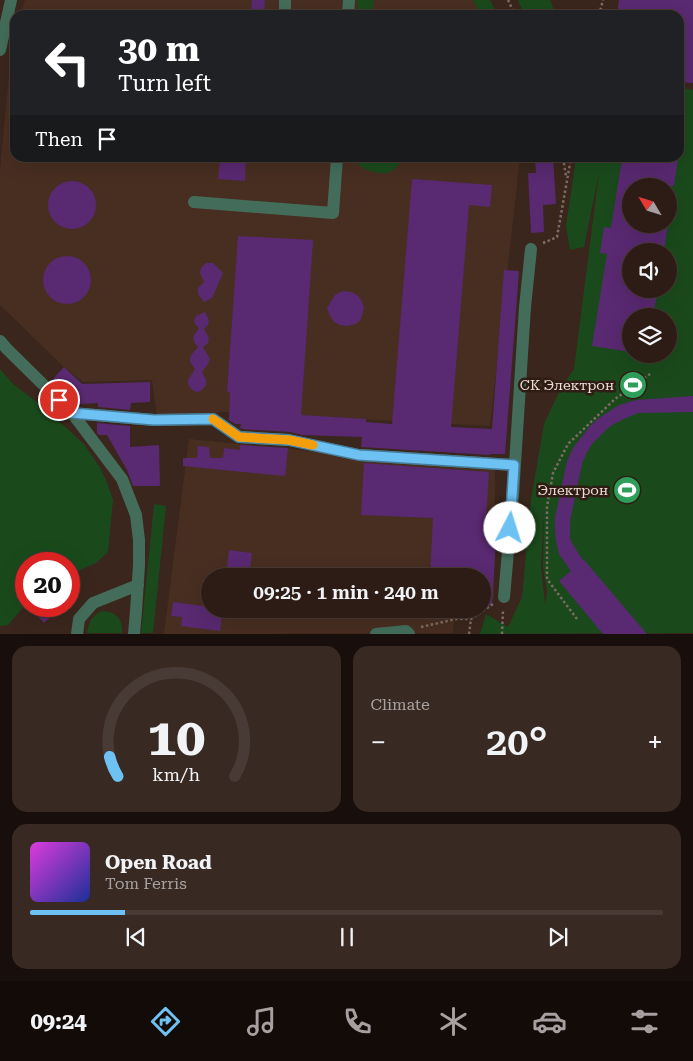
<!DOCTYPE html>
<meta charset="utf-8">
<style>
body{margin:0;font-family:"Roboto Serif",serif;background:#382922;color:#f1f3f6;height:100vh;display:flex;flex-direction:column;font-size:19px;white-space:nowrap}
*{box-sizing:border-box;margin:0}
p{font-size:16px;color:#a6a1a0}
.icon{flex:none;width:28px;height:28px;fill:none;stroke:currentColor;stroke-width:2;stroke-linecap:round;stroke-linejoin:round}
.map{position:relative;height:634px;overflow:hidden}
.sheet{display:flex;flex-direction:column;gap:12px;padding:12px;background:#180f0c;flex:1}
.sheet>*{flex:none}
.top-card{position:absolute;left:10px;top:10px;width:674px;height:152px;border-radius:15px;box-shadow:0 5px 20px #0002,0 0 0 1px #483a34;background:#202124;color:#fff;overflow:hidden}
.needle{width:32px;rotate:308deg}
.fabs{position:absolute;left:622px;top:178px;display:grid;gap:10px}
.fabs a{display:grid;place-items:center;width:55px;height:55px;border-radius:50%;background:#2c1c15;box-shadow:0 5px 20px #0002,0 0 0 1px #483a34;font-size:25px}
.speed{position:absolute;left:15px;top:552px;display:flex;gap:10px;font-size:25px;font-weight:700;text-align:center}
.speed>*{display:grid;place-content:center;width:65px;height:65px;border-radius:50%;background:#2c1c15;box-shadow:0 5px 20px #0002,0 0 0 1px #483a34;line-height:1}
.speed .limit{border:8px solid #d22;background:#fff;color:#111}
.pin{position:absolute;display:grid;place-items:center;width:42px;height:42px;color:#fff;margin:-21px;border:2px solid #fff;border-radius:50%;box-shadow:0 1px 5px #0007}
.me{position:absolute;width:55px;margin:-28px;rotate:5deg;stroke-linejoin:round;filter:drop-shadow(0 0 4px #0008)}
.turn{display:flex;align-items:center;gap:18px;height:105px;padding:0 25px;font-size:22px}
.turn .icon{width:65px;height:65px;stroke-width:2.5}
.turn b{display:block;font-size:35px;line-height:42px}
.then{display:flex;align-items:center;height:48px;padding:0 25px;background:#0003;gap:10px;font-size:19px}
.big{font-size:38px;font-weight:600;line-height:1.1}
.sheet .widget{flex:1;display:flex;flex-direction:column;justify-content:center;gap:8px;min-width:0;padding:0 18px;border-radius:15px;background:#382922}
.sheet .dial{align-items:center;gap:0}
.dial svg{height:130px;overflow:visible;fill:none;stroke:#483a34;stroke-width:7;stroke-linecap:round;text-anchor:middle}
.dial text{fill:#f1f3f6;stroke:none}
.song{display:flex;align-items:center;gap:15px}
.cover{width:60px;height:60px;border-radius:8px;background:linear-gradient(135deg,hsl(300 70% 55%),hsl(230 70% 35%))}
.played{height:5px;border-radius:2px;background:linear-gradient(90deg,#6dc2f3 15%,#483a34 15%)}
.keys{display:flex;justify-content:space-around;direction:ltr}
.heat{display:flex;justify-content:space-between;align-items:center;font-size:28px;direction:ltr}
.sheet .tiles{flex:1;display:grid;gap:12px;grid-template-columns:1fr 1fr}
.widget:last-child{grid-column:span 2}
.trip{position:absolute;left:201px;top:568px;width:290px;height:50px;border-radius:25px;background:#2c1c15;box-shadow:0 5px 20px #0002,0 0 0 1px #483a34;font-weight:600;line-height:50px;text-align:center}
.dock{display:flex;height:80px;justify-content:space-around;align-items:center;background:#120b08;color:#a6a1a0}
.dock .icon{width:35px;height:35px}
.dock .current{color:#6dc2f3}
.dock b{font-size:22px;color:#f1f3f6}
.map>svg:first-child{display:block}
.built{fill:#482e21}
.green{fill:#1a4a1c;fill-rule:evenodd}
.building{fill:#592971}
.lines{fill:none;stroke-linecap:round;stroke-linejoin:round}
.path{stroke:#7e6c63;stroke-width:2.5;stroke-dasharray:2.5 2.5;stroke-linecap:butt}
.minor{stroke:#436d5a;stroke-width:12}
.route-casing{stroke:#477e9e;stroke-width:12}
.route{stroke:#6dc2f3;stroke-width:9}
.slow{stroke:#f59e0b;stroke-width:9}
.labels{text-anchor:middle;stroke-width:5;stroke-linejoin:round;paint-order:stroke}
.poi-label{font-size:14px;fill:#eadcd6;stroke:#2f1c13;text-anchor:end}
</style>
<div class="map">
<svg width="693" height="634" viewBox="0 0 693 634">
<rect width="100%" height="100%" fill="#3a261c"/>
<!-- built -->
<path class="built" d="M 25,0 L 479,0 L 490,15 L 20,15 Z
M 15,32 L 15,158 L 520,158 L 490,426 L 229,412 L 157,415 L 152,380 L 83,382 L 64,367 L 0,305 L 0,170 L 11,52 Z
M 189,439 L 495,470 L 494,599 L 483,599 L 482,576 L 210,576 L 210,609 L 455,609 L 453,633 L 164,634 Z"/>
<!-- green -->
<path class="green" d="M 357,0 L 374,0 L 373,9 L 368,15 L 360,15 L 358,11 Z
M 473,0 L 490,0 L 498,15 L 481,15 Z
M 518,0 L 550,0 L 556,15 L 524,15 Z
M 679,87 L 693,90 L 693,633 L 480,634 L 486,614 L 508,627 L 522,597 L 531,499 L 544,424 L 561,388 L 574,369 L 599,173 L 584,247 L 570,250 L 566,226 L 576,158 L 679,158 ZM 631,186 L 669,186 L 669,224 L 631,224 ZM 631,251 L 669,251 L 669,289 L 631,289 ZM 631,316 L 669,316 L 669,354 L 631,354 ZM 544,508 L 543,567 L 547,592 L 545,604 L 541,567 Z
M 354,158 L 404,158 C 400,163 396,169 390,172 C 379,176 357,169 354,158 Z
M 0,369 L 13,384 L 42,406 L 84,444 L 99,466 L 106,480 L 113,500 L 108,552 L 96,563 L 69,575 L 69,564 L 26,564 L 26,604 L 8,625 L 0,626 Z
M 154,504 L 166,506 L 153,633 L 141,633 Z
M 103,611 C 117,612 123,620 122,633 L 87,633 C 89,622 92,614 103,611 Z"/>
<!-- building -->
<path class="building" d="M 252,0 L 265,0 L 264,15 L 251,15 Z
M 619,0 L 693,0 L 693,83 L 679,82 L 679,15 L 617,15 Z
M 220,158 L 246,158 L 245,181 L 218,179 Z
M 535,158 L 553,158 L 556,204 L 543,205 L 544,232 L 531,233 L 528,173 L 536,173 Z
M 622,158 L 678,158 L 674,186 L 631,186 L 631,224 L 668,224 L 664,251 L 631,251 L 631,289 L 658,289 L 653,316 L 631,316 L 631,352 L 592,346 L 607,254 L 600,253 L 604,227 L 611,228 Z
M 412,179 L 492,185 L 490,207 L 469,205 L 451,427 L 492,429 L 504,270 L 519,271 L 505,454 L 490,454 L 490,455 L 361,447 L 362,437 L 302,435 L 290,432 L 242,429 L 240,428 L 241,424 L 235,424 L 229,420 L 230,392 L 227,392 L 238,236 L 313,240 L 301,415 L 366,419 L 366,422 L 392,424 Z
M48 205a24 24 0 1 1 48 0a24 24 0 1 1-48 0Z
M43 280a24 24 0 1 1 48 0a24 24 0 1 1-48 0Z
M 206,263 L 213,263 L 223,273 L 212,298 L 204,302 L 198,294 L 198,288 L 204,282 L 200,273 L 201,268 Z
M 343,291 L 352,292 L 358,296 L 362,301 L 364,308 L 361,319 L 356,324 L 347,326 L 340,325 L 334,322 L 330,316 L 327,308 L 335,295 Z
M 205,312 L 209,320 L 208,325 L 204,329 L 209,338 L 208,343 L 203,347 L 210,359 L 208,364 L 202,372 L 206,380 L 206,385 L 202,390 L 198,392 L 194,391 L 190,388 L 188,384 L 188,380 L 195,369 L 190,362 L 190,359 L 191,355 L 198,347 L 194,342 L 193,337 L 199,328 L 195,324 L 194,321 L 196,316 Z
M 64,367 L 82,384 L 150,382 L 150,402 L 131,403 L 130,410 L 98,407 L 98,403 L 79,404 L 53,379 Z
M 693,396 L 693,412 L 638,413 L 626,418 L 614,424 L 607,429 L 593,443 L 587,452 L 582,464 L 570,521 L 570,538 L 572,543 L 583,560 L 584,560 L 647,634 L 603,634 L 559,581 L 571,571 L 559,554 L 556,541 L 555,528 L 555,518 L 567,461 L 573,448 L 591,425 L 599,418 L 619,405 L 636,400 Z
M 97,423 L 130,426 L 130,447 L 159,445 L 160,486 L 133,486 L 127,470 L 107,435 L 99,435 L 97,433 Z
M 240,445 L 288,448 L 285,476 L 183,466 L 183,458 L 197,458 L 198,446 L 209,447 L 210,458 L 223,458 L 224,448 L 240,450 Z
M 364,463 L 489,472 L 486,521 L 497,521 L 492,606 L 482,606 L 482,576 L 430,576 L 433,518 L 361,515 Z
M 229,550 L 252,553 L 249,576 L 226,576 Z
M 173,602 L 210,607 L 210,609 L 223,609 L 220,631 L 181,626 L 182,617 L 171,616 Z
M 41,606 L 47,606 L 54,614 L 44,623 L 34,612 Z"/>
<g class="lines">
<!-- path -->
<path class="path" d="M 508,0 L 515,15
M 599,15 L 603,0
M 563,158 L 566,176
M 543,243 L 557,237 L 571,158
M 577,619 L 547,579 L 547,507 L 553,473 L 568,444 L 615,399 L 650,374
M 421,627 L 456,619 L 471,619 L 493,604
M 469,634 L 471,619
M 502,634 L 503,610"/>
<!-- minor -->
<path class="minor" d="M 285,15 L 285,0
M 348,15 L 349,0
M 0,50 L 11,0
M 194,202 L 333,213 L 337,158
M 0,341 L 7,349 L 72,413 L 122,479 L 136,515 L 139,540 L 139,565 L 136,611 L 134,634
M 72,413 L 154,420 L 213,419 L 239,437 L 289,440 L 359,455 L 514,465
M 504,597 L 513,495 L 525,307 L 531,249
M 77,634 L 79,619 L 93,603 L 138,585
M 376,634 L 406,631 L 409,634"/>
</g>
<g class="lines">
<!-- route casing -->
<g class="route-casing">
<path id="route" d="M 59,400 L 72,413 L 154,420 L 213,419 L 239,437 L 289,440 L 359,455 L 514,465 L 510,528"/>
</g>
<!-- route -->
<use href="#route" class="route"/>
<!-- slow -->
<path class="slow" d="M 213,419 L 239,437 L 289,440 L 313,445"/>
</g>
<!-- icons -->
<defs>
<g id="stadium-disc" transform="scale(1.4375)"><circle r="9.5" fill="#2e9e5b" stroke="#2f1c13"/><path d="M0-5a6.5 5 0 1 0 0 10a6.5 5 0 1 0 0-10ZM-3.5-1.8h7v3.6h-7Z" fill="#fff"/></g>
</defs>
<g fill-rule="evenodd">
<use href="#stadium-disc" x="633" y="385"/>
<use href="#stadium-disc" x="627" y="490"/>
</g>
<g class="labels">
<!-- poi labels -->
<g class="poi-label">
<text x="614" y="390">СК Электрон</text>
<text x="608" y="495">Электрон</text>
</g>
</g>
</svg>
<div class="fabs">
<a><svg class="needle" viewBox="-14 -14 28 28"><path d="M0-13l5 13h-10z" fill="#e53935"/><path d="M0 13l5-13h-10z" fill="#a6a1a0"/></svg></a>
<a><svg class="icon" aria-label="sound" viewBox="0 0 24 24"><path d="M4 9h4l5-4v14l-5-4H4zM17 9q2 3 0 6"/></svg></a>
<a><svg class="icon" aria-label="layers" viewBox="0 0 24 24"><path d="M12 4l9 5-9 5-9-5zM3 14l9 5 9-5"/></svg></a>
</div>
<div class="speed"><div class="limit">20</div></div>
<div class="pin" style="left:59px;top:400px;background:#d93025"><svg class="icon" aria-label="arrive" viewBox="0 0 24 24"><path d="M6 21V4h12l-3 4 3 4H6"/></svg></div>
<svg class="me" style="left:510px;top:528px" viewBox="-20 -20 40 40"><circle r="19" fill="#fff"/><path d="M0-13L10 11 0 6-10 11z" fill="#6dc2f3"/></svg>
<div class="trip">09:25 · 1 min · 240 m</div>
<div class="top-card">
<div class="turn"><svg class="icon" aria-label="left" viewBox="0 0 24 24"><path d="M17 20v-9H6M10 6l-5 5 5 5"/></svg><div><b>30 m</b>Turn left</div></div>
<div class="then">Then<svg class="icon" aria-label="arrive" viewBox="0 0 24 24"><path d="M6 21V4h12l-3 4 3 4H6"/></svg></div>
</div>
</div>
<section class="sheet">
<div class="tiles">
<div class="widget dial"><svg viewBox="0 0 100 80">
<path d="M14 69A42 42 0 1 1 86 69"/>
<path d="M14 69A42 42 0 0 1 9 57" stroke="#6dc2f3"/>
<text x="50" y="56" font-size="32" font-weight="700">10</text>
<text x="50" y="72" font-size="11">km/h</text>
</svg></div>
<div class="widget"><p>Climate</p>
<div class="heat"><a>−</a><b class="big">20°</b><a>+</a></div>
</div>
<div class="widget">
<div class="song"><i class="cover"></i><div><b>Open Road</b><p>Tom Ferris</p></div></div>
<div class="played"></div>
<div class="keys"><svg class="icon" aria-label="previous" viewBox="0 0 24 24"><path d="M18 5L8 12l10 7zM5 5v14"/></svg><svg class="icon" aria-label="pause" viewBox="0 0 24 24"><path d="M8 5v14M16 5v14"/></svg><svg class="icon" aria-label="next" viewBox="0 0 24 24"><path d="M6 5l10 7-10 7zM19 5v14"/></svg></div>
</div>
</div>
</section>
<nav class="dock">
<b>09:24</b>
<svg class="icon current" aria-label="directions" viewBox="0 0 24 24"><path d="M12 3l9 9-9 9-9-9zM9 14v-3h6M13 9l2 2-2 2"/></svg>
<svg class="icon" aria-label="music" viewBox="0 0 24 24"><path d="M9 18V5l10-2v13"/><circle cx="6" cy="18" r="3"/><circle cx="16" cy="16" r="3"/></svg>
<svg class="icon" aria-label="phone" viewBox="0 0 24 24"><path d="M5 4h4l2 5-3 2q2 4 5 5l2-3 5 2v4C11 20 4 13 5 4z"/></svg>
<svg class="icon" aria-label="climate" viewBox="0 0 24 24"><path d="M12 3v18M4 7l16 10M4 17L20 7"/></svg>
<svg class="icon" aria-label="car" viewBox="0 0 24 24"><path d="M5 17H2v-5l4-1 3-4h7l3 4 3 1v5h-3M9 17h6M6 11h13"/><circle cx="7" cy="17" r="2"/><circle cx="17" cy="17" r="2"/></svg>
<svg class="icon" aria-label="filters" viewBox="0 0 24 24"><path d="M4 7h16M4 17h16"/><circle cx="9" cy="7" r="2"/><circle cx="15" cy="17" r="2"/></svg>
</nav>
